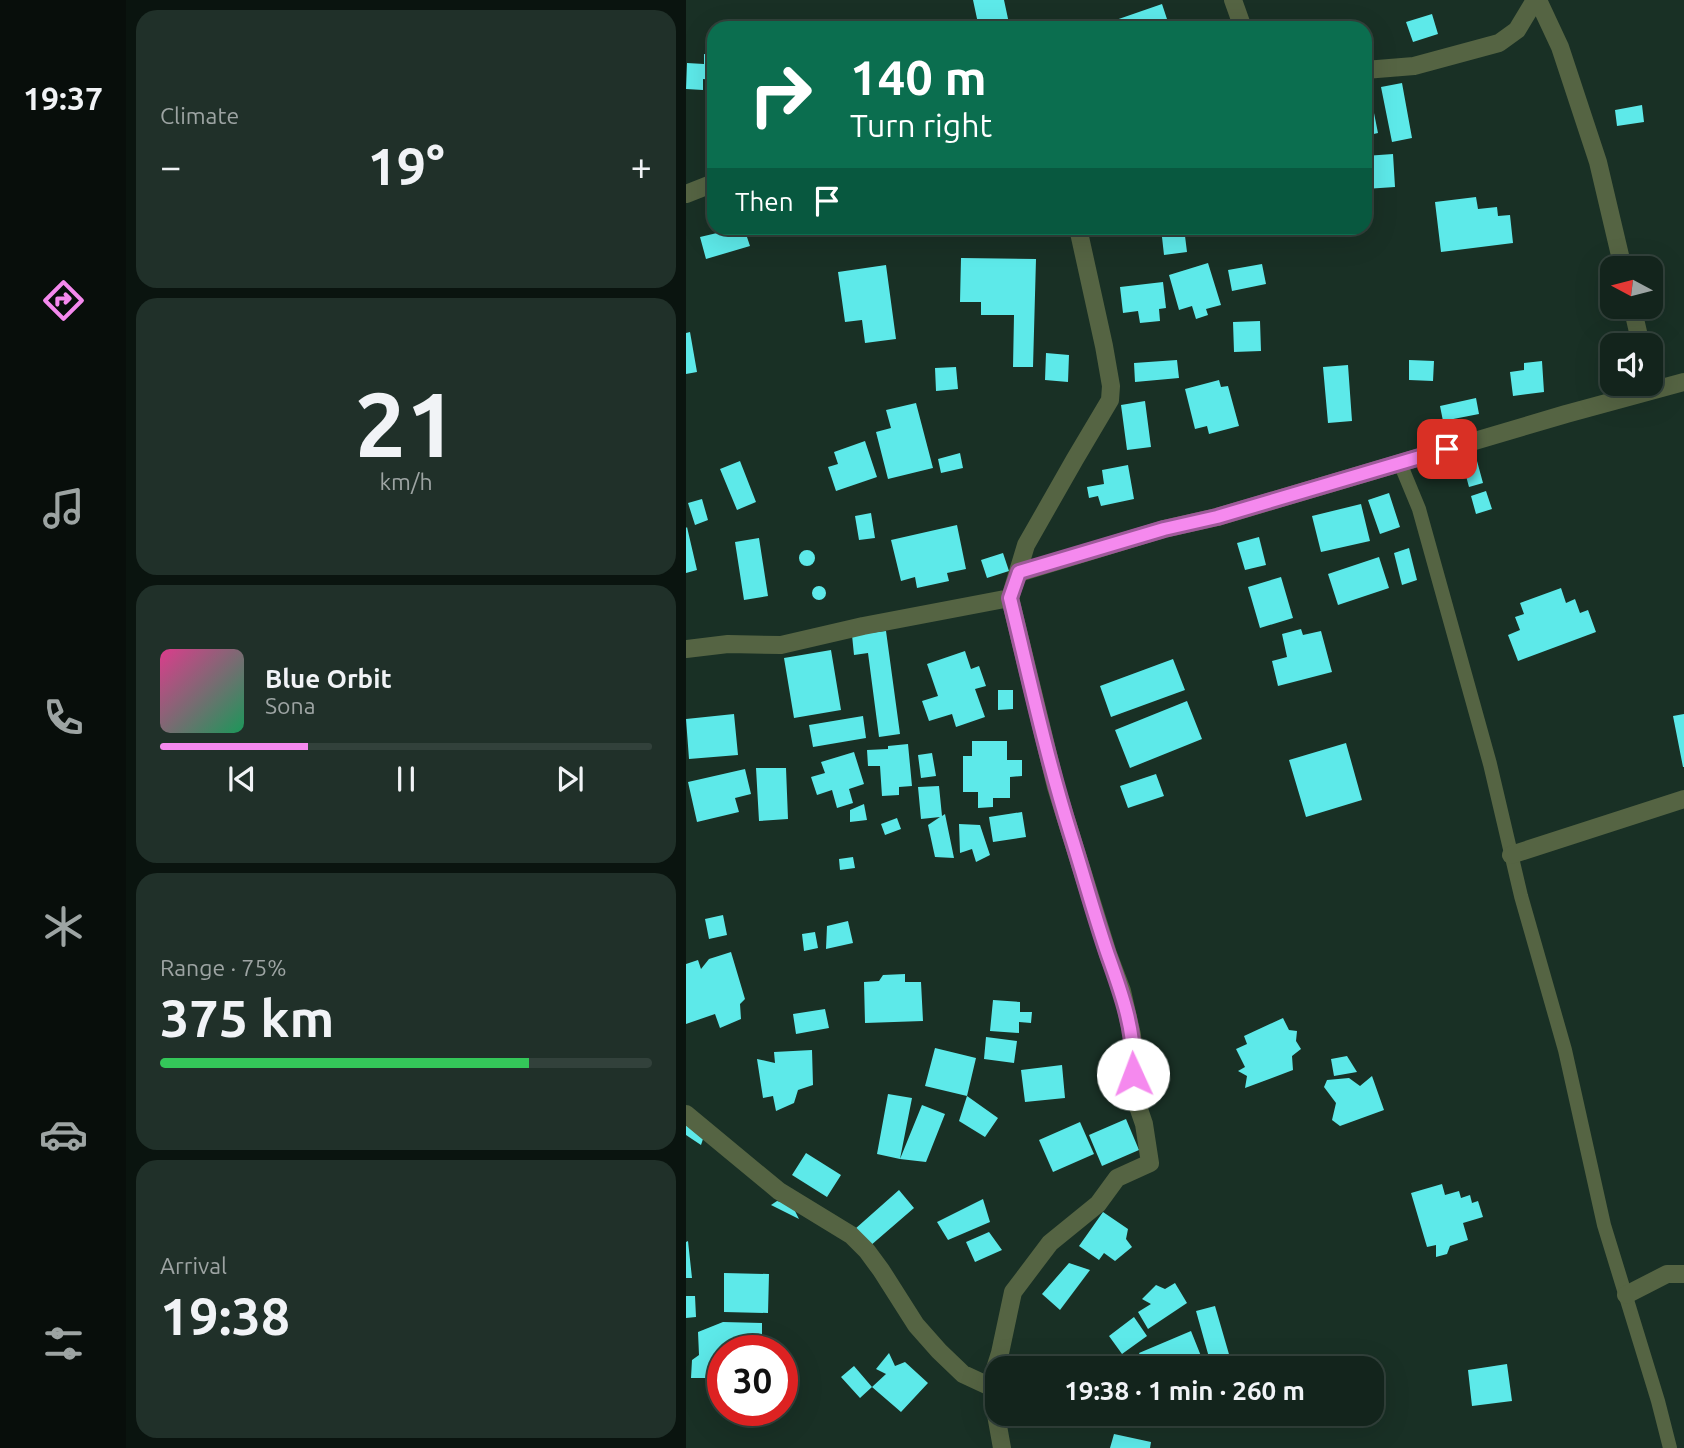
<!DOCTYPE html>
<meta charset="utf-8">
<style>
body{margin:0;font-family:Ubuntu,sans-serif;background:#203029;color:#f1f3f6;height:100vh;display:flex;flex-direction:column;font-size:26px;white-space:nowrap}
*{box-sizing:border-box;margin:0}
p{font-size:23px;color:#9da4a3}
.icon{flex:none;width:38px;height:38px;fill:none;stroke:currentColor;stroke-width:2;stroke-linecap:round;stroke-linejoin:round}
.map{position:relative;flex:1;overflow:hidden}
.sheet{display:flex;flex-direction:column;gap:10px;padding:10px;background:#0a140f;width:560px}
.sheet>*{flex:none}
.guide{position:absolute;left:21px;top:21px;width:665px;height:214px;border-radius:21px;box-shadow:0 7px 28px #0002,0 0 0 2px #32413b;background:#0b6e4f;color:#fff;overflow:hidden}
.needle{width:46px;rotate:277deg}
.tools{position:absolute;left:914px;top:256px;display:grid;gap:14px}
.tools a{display:grid;place-items:center;width:63px;height:63px;border-radius:14px;background:#13241c;box-shadow:0 7px 28px #0002,0 0 0 2px #32413b;font-size:35px}
.speed{position:absolute;left:21px;top:1335px;display:flex;gap:14px;font-size:35px;font-weight:700;text-align:center}
.speed>*{display:grid;place-content:center;width:91px;height:91px;border-radius:50%;background:#13241c;box-shadow:0 7px 28px #0002,0 0 0 2px #32413b;line-height:1}
.speed .limit{border:10px solid #d22;background:#fff;color:#111}
.pin{position:absolute;display:grid;place-items:center;width:60px;height:60px;color:#fff;margin:-30px;border-radius:14px;box-shadow:0 4px 10px #0006}
.me{position:absolute;width:77px;margin:-38px;rotate:358deg;stroke-linejoin:round;filter:drop-shadow(0 0 5px #0008)}
.turn{display:flex;align-items:center;gap:24px;height:147px;padding:0 28px;font-size:32px}
.turn .icon{width:91px;height:91px;stroke-width:2.5}
.turn b{display:block;font-size:49px;line-height:60px}
.then{display:flex;align-items:center;height:66px;padding:0 28px;background:#0003;gap:14px;font-size:26px}
.big{font-size:52px;font-weight:700;line-height:1.1}
.sheet .card{flex:1;display:flex;flex-direction:column;justify-content:center;gap:10px;min-width:0;padding:0 24px;border-radius:21px;background:#203029}
.sheet .dial{align-items:center;gap:0}
.dial b{font-size:91px;line-height:1}
.song{display:flex;align-items:center;gap:21px}
.cover{width:84px;height:84px;border-radius:10px;background:linear-gradient(135deg,hsl(330 70% 55%),hsl(150 70% 35%))}
.played{height:7px;border-radius:4px;background:linear-gradient(90deg,#f589ee 30%,#32413b 30%)}
.keys{display:flex;justify-content:space-around;direction:ltr}
.heat{display:flex;justify-content:space-between;align-items:center;font-size:38px;direction:ltr}
.charge{height:10px;border-radius:5px;background:linear-gradient(90deg,#34c759 75%,#32413b 0)}
.trip{position:absolute;left:299px;top:1356px;width:399px;height:70px;border-radius:21px;background:#13241c;box-shadow:0 7px 28px #0002,0 0 0 2px #32413b;font-weight:700;line-height:70px;text-align:center}
main{display:flex;flex:1;min-height:0}
.tabs{display:flex;flex-direction:column;width:126px;justify-content:space-around;align-items:center;background:#080e0b;color:#9da4a3}
.tabs .icon{width:49px;height:49px}
.tabs .current{color:#f589ee}
.tabs b{font-size:32px;color:#f1f3f6}
.map>svg:first-child{display:block}
.building{fill:#5de9e9}
.lines{fill:none;stroke-linecap:round;stroke-linejoin:round}
.service{stroke:#556443;stroke-width:14}
.minor{stroke:#556443;stroke-width:18}
.route-casing{stroke:#9f599b;stroke-width:18}
.route{stroke:#f589ee;stroke-width:12}
</style>
<main>
<nav class="tabs">
<b>19:37</b>
<svg class="icon current" aria-label="directions" viewBox="0 0 24 24"><path d="M12 3l9 9-9 9-9-9zM9 14v-3h6M13 9l2 2-2 2"/></svg>
<svg class="icon" aria-label="music" viewBox="0 0 24 24"><path d="M9 18V5l10-2v13"/><circle cx="6" cy="18" r="3"/><circle cx="16" cy="16" r="3"/></svg>
<svg class="icon" aria-label="phone" viewBox="0 0 24 24"><path d="M5 4h4l2 5-3 2q2 4 5 5l2-3 5 2v4C11 20 4 13 5 4z"/></svg>
<svg class="icon" aria-label="climate" viewBox="0 0 24 24"><path d="M12 3v18M4 7l16 10M4 17L20 7"/></svg>
<svg class="icon" aria-label="car" viewBox="0 0 24 24"><path d="M5 17H2v-5l4-1 3-4h7l3 4 3 1v5h-3M9 17h6M6 11h13"/><circle cx="7" cy="17" r="2"/><circle cx="17" cy="17" r="2"/></svg>
<svg class="icon" aria-label="filters" viewBox="0 0 24 24"><path d="M4 7h16M4 17h16"/><circle cx="9" cy="7" r="2"/><circle cx="15" cy="17" r="2"/></svg>
</nav>
<section class="sheet">
<div class="card"><p>Climate</p>
<div class="heat"><a>−</a><b class="big">19°</b><a>+</a></div>
</div>
<div class="card dial"><b>21</b><p>km/h</p></div>
<div class="card">
<div class="song"><i class="cover"></i><div><b>Blue Orbit</b><p>Sona</p></div></div>
<div class="played"></div>
<div class="keys"><svg class="icon" aria-label="previous" viewBox="0 0 24 24"><path d="M18 5L8 12l10 7zM5 5v14"/></svg><svg class="icon" aria-label="pause" viewBox="0 0 24 24"><path d="M8 5v14M16 5v14"/></svg><svg class="icon" aria-label="next" viewBox="0 0 24 24"><path d="M6 5l10 7-10 7zM19 5v14"/></svg></div>
</div>
<div class="card"><p>Range · 75%</p><b class="big">375 km</b><div class="charge"></div></div>
<div class="card"><p>Arrival</p><b class="big">19:38</b></div>
</section>
<div class="map">
<svg width="998" height="1448" viewBox="0 0 998 1448">
<rect width="100%" height="100%" fill="#193025"/>
<!-- building -->
<path class="building" d="M 287,0 L 318,0 L 324,28 L 293,28 Z
M 476,4 L 484,28 L 426,28 L 424,22 Z
M 746,14 L 752,34 L 727,42 L 720,22 Z
M 18,54 L 28,55 L 28,80 L 17,79 L 17,90 L 0,89 L 1,63 L 18,64 Z
M 716,83 L 726,138 L 706,142 L 695,87 Z
M 683,88 L 692,133 L 679,136 L 679,89 Z
M 956,105 L 958,122 L 931,126 L 929,110 Z
M 707,154 L 709,187 L 679,189 L 679,156 Z
M 790,197 L 792,209 L 811,207 L 812,216 L 824,215 L 827,243 L 755,252 L 749,202 Z
M 30,228 L 58,228 L 64,246 L 20,259 L 14,237 L 31,233 Z
M 475,228 L 498,228 L 501,252 L 478,255 Z
M 275,258 L 350,259 L 347,367 L 327,367 L 328,315 L 295,315 L 295,302 L 274,302 Z
M 522,263 L 535,305 L 520,309 L 522,315 L 510,319 L 506,306 L 493,310 L 483,275 Z
M 576,264 L 580,284 L 546,291 L 542,270 Z
M 200,265 L 210,339 L 179,343 L 176,320 L 159,322 L 152,272 Z
M 477,282 L 480,308 L 473,309 L 474,321 L 454,323 L 452,311 L 437,313 L 434,287 Z
M 574,321 L 575,351 L 548,352 L 547,322 Z
M 4,332 L 11,372 L 0,374 L 0,333 Z
M 360,353 L 383,355 L 382,382 L 359,380 Z
M 491,360 L 493,378 L 449,382 L 448,363 Z
M 723,360 L 748,361 L 747,381 L 723,380 Z
M 856,361 L 858,392 L 827,396 L 824,372 L 838,370 L 838,363 Z
M 662,365 L 666,421 L 642,423 L 637,367 Z
M 270,367 L 272,389 L 250,391 L 249,368 Z
M 533,380 L 535,387 L 542,386 L 553,426 L 523,434 L 521,426 L 509,429 L 499,389 Z
M 790,398 L 793,414 L 757,421 L 754,406 Z
M 459,401 L 465,447 L 441,450 L 435,405 Z
M 230,403 L 247,468 L 202,479 L 190,432 L 205,428 L 200,410 Z
M 179,441 L 191,477 L 150,491 L 142,467 L 152,464 L 148,452 Z
M 274,453 L 277,468 L 255,473 L 252,459 Z
M 54,461 L 70,502 L 51,510 L 34,469 Z
M 791,461 L 797,483 L 783,487 L 777,465 Z
M 442,465 L 448,499 L 415,506 L 412,496 L 403,498 L 401,487 L 418,484 L 416,470 Z
M 800,491 L 806,509 L 790,514 L 785,496 Z
M 703,493 L 714,527 L 694,534 L 682,500 Z
M 16,499 L 22,520 L 9,525 L 2,503 Z
M 675,504 L 684,541 L 635,552 L 626,516 Z
M 185,513 L 189,538 L 173,540 L 169,516 Z
M 271,525 L 280,569 L 261,573 L 263,581 L 231,588 L 229,577 L 215,581 L 205,540 Z
M 1,527 L 11,570 L 0,573 L 0,528 Z
M 573,537 L 580,565 L 559,570 L 551,543 Z
M 73,538 L 82,596 L 58,600 L 49,542 Z
M 723,548 L 731,580 L 716,585 L 708,553 Z
M113 558a8 8 0 1 1 16 0a8 8 0 1 1-16 0Z
M 317,553 L 323,571 L 301,578 L 295,560 Z
M 693,557 L 703,588 L 652,605 L 642,574 Z
M 595,577 L 607,618 L 574,628 L 562,587 Z
M126 593a7 7 0 1 1 14 0a7 7 0 1 1-14 0Z
M 875,588 L 880,603 L 889,599 L 894,613 L 902,610 L 910,632 L 832,661 L 822,635 L 834,630 L 829,617 L 838,614 L 834,603 Z
M 615,629 L 617,635 L 635,631 L 646,672 L 592,686 L 586,661 L 601,657 L 596,634 Z
M 200,631 L 214,734 L 193,737 L 182,653 L 168,655 L 166,635 Z
M 145,650 L 155,710 L 108,718 L 98,658 Z
M 279,651 L 285,669 L 293,666 L 300,686 L 289,689 L 299,717 L 270,727 L 266,714 L 243,721 L 236,701 L 252,696 L 241,664 Z
M 487,659 L 499,690 L 425,717 L 414,686 Z
M 312,690 L 327,690 L 327,709 L 312,710 Z
M 501,701 L 516,739 L 444,768 L 429,730 Z
M 48,714 L 52,755 L 3,759 L 0,719 Z
M 998,714 L 998,767 L 997,767 L 987,716 Z
M 177,716 L 180,738 L 127,747 L 123,725 Z
M 286,741 L 321,741 L 321,760 L 336,760 L 336,776 L 324,777 L 324,798 L 307,798 L 307,807 L 292,808 L 292,792 L 277,792 L 277,756 L 286,756 Z
M 660,743 L 676,800 L 620,817 L 603,760 Z
M 222,744 L 226,786 L 213,787 L 213,795 L 196,796 L 194,766 L 182,766 L 181,750 L 202,749 L 202,746 Z
M 168,752 L 178,784 L 163,789 L 167,803 L 151,808 L 146,790 L 131,795 L 125,777 L 139,773 L 135,762 Z
M 246,753 L 250,776 L 235,778 L 232,755 Z
M 70,768 L 100,768 L 102,819 L 73,821 Z
M 59,769 L 65,794 L 49,798 L 53,812 L 11,822 L 2,782 Z
M 470,774 L 478,796 L 442,808 L 434,786 Z
M 253,786 L 256,816 L 259,814 L 268,858 L 249,857 L 242,825 L 254,817 L 235,819 L 232,787 Z
M 178,804 L 181,820 L 164,822 L 164,810 Z
M 336,812 L 340,837 L 307,842 L 303,817 Z
M 211,818 L 215,829 L 199,835 L 195,824 Z
M 273,824 L 294,825 L 304,855 L 290,862 L 286,849 L 274,853 Z
M 167,857 L 169,868 L 154,870 L 153,859 Z
M 37,915 L 41,935 L 23,939 L 19,919 Z
M 162,921 L 167,943 L 140,949 L 141,926 Z
M 129,932 L 132,948 L 118,951 L 116,934 Z
M 45,952 L 59,999 L 54,1004 L 55,1019 L 34,1028 L 29,1014 L 0,1024 L 0,964 L 12,960 L 15,969 L 23,959 Z
M 219,974 L 219,982 L 235,982 L 237,1021 L 179,1023 L 178,982 L 193,981 L 197,975 Z
M 307,1000 L 334,1002 L 334,1012 L 346,1012 L 345,1023 L 333,1022 L 333,1033 L 304,1031 Z
M 139,1009 L 143,1028 L 110,1034 L 107,1014 Z
M 597,1018 L 603,1030 L 611,1031 L 610,1041 L 615,1049 L 606,1056 L 607,1070 L 559,1088 L 561,1076 L 552,1071 L 559,1067 L 550,1049 L 561,1044 L 558,1036 Z
M 300,1037 L 331,1041 L 328,1063 L 298,1059 Z
M 249,1048 L 290,1058 L 281,1096 L 239,1086 Z
M 126,1050 L 127,1085 L 112,1090 L 108,1103 L 90,1111 L 87,1096 L 77,1098 L 71,1059 L 89,1063 L 88,1052 Z
M 661,1056 L 671,1072 L 648,1076 L 645,1059 Z
M 376,1065 L 379,1098 L 339,1102 L 335,1070 Z
M 686,1076 L 698,1110 L 654,1126 L 646,1120 L 650,1103 L 638,1087 L 641,1080 L 663,1078 L 674,1086 Z
M 202,1094 L 226,1098 L 214,1159 L 191,1154 Z
M 281,1096 L 312,1118 L 299,1137 L 273,1121 Z
M 236,1105 L 259,1114 L 240,1162 L 214,1159 Z
M 440,1119 L 453,1150 L 416,1166 L 403,1135 Z
M 394,1122 L 408,1154 L 367,1172 L 353,1140 Z
M 0,1125 L 17,1139 L 15,1145 L 0,1135 Z
M 120,1153 L 155,1175 L 141,1197 L 106,1175 Z
M 756,1184 L 759,1195 L 773,1191 L 775,1198 L 784,1195 L 786,1203 L 792,1201 L 797,1217 L 777,1223 L 782,1240 L 764,1246 L 761,1254 L 750,1257 L 750,1245 L 741,1247 L 725,1193 Z
M 213,1190 L 228,1208 L 184,1246 L 169,1229 Z
M 297,1199 L 304,1222 L 262,1240 L 251,1222 Z
M 91,1201 L 106,1205 L 113,1219 L 85,1205 Z
M 417,1212 L 442,1229 L 440,1239 L 446,1247 L 429,1261 L 418,1253 L 413,1260 L 393,1246 Z
M 303,1232 L 316,1250 L 289,1262 L 280,1242 Z
M 2,1241 L 6,1278 L 0,1278 L 0,1242 Z
M 383,1263 L 404,1270 L 374,1310 L 356,1294 Z
M 38,1273 L 83,1274 L 82,1313 L 38,1312 Z
M 489,1283 L 501,1303 L 462,1329 L 452,1312 L 465,1304 L 456,1299 L 470,1285 L 479,1289 Z
M 0,1296 L 9,1296 L 10,1317 L 0,1318 Z
M 529,1306 L 547,1368 L 526,1368 L 510,1311 Z
M 448,1317 L 461,1336 L 436,1354 L 423,1336 Z
M 37,1322 L 76,1323 L 76,1351 L 37,1351 L 37,1378 L 5,1378 L 6,1360 L 13,1355 L 12,1332 Z
M 505,1331 L 517,1361 L 500,1368 L 460,1368 L 453,1353 Z
M 203,1353 L 209,1366 L 219,1362 L 242,1383 L 215,1412 L 186,1387 L 200,1374 L 190,1369 Z
M 338,1359 L 346,1368 L 326,1368 Z
M 821,1364 L 826,1401 L 786,1406 L 782,1370 Z
M 168,1366 L 186,1387 L 174,1398 L 155,1377 Z
M 428,1434 L 465,1442 L 464,1448 L 424,1448 Z"/>
<g class="lines">
<!-- service -->
<path class="service" d="M 714,463 L 733,509 L 804,764 L 835,896 L 879,1050 L 918,1225 L 972,1401 L 984,1448"/>
<!-- minor -->
<path class="minor" d="M 547,0 L 557,28
M 852,0 L 874,47 L 912,162 L 937,268
M 679,70 L 728,66 L 813,43 L 831,30 L 849,0
M 0,194 L 28,183
M 946,306 L 955,345
M 333,573 L 478,529 L 531,517 L 880,414 L 998,382
M 0,649 L 42,644 L 95,645 L 177,626 L 324,598
M 825,855 L 998,799
M 0,1114 L 93,1191 L 165,1235 L 181,1251 L 195,1270 L 230,1325 L 253,1351 L 277,1374 L 305,1387
M 940,1295 L 981,1274 L 998,1274
M 316,1448 L 305,1387 L 307,1375 L 314,1353 L 327,1292 L 364,1243 L 412,1204 L 431,1178 L 464,1163 L 458,1124 L 446,1089 L 448,1060 L 446,1035 L 436,991 L 422,954 L 370,787 L 324,598 L 340,545 L 389,459 L 424,400 L 425,386 L 418,346 L 392,228"/>
</g>
<g class="lines">
<!-- route casing -->
<g class="route-casing">
<path id="route" d="M 447,1074 C 450,1033 436,994 422,955 C 408,914 397,873 384,832 C 360,755 343,676 324,598 L 333,572 L 478,529 L 531,517 L 761,449"/>
</g>
<!-- route -->
<use href="#route" class="route"/>
</g>
</svg>
<div class="tools">
<a><svg class="needle" viewBox="-14 -14 28 28"><path d="M0-13l5 13h-10z" fill="#e53935"/><path d="M0 13l5-13h-10z" fill="#9da4a3"/></svg></a>
<a><svg class="icon" aria-label="sound" viewBox="0 0 24 24"><path d="M4 9h4l5-4v14l-5-4H4zM17 9q2 3 0 6"/></svg></a>
</div>
<div class="speed"><div class="limit">30</div></div>
<div class="pin" style="left:761px;top:449px;background:#d93025"><svg class="icon" aria-label="arrive" viewBox="0 0 24 24"><path d="M6 21V4h12l-3 4 3 4H6"/></svg></div>
<svg class="me" style="left:447px;top:1074px" viewBox="-20 -20 40 40"><circle r="19" fill="#fff"/><path d="M0-13L10 11 0 6-10 11z" fill="#f589ee"/></svg>
<div class="trip">19:38 · 1 min · 260 m</div>
<div class="guide">
<div class="turn"><svg class="icon" aria-label="right" viewBox="0 0 24 24"><path d="M7 20v-9h11M14 6l5 5-5 5"/></svg><div><b>140 m</b>Turn right</div></div>
<div class="then">Then<svg class="icon" aria-label="arrive" viewBox="0 0 24 24"><path d="M6 21V4h12l-3 4 3 4H6"/></svg></div>
</div>
</div>
</main>
